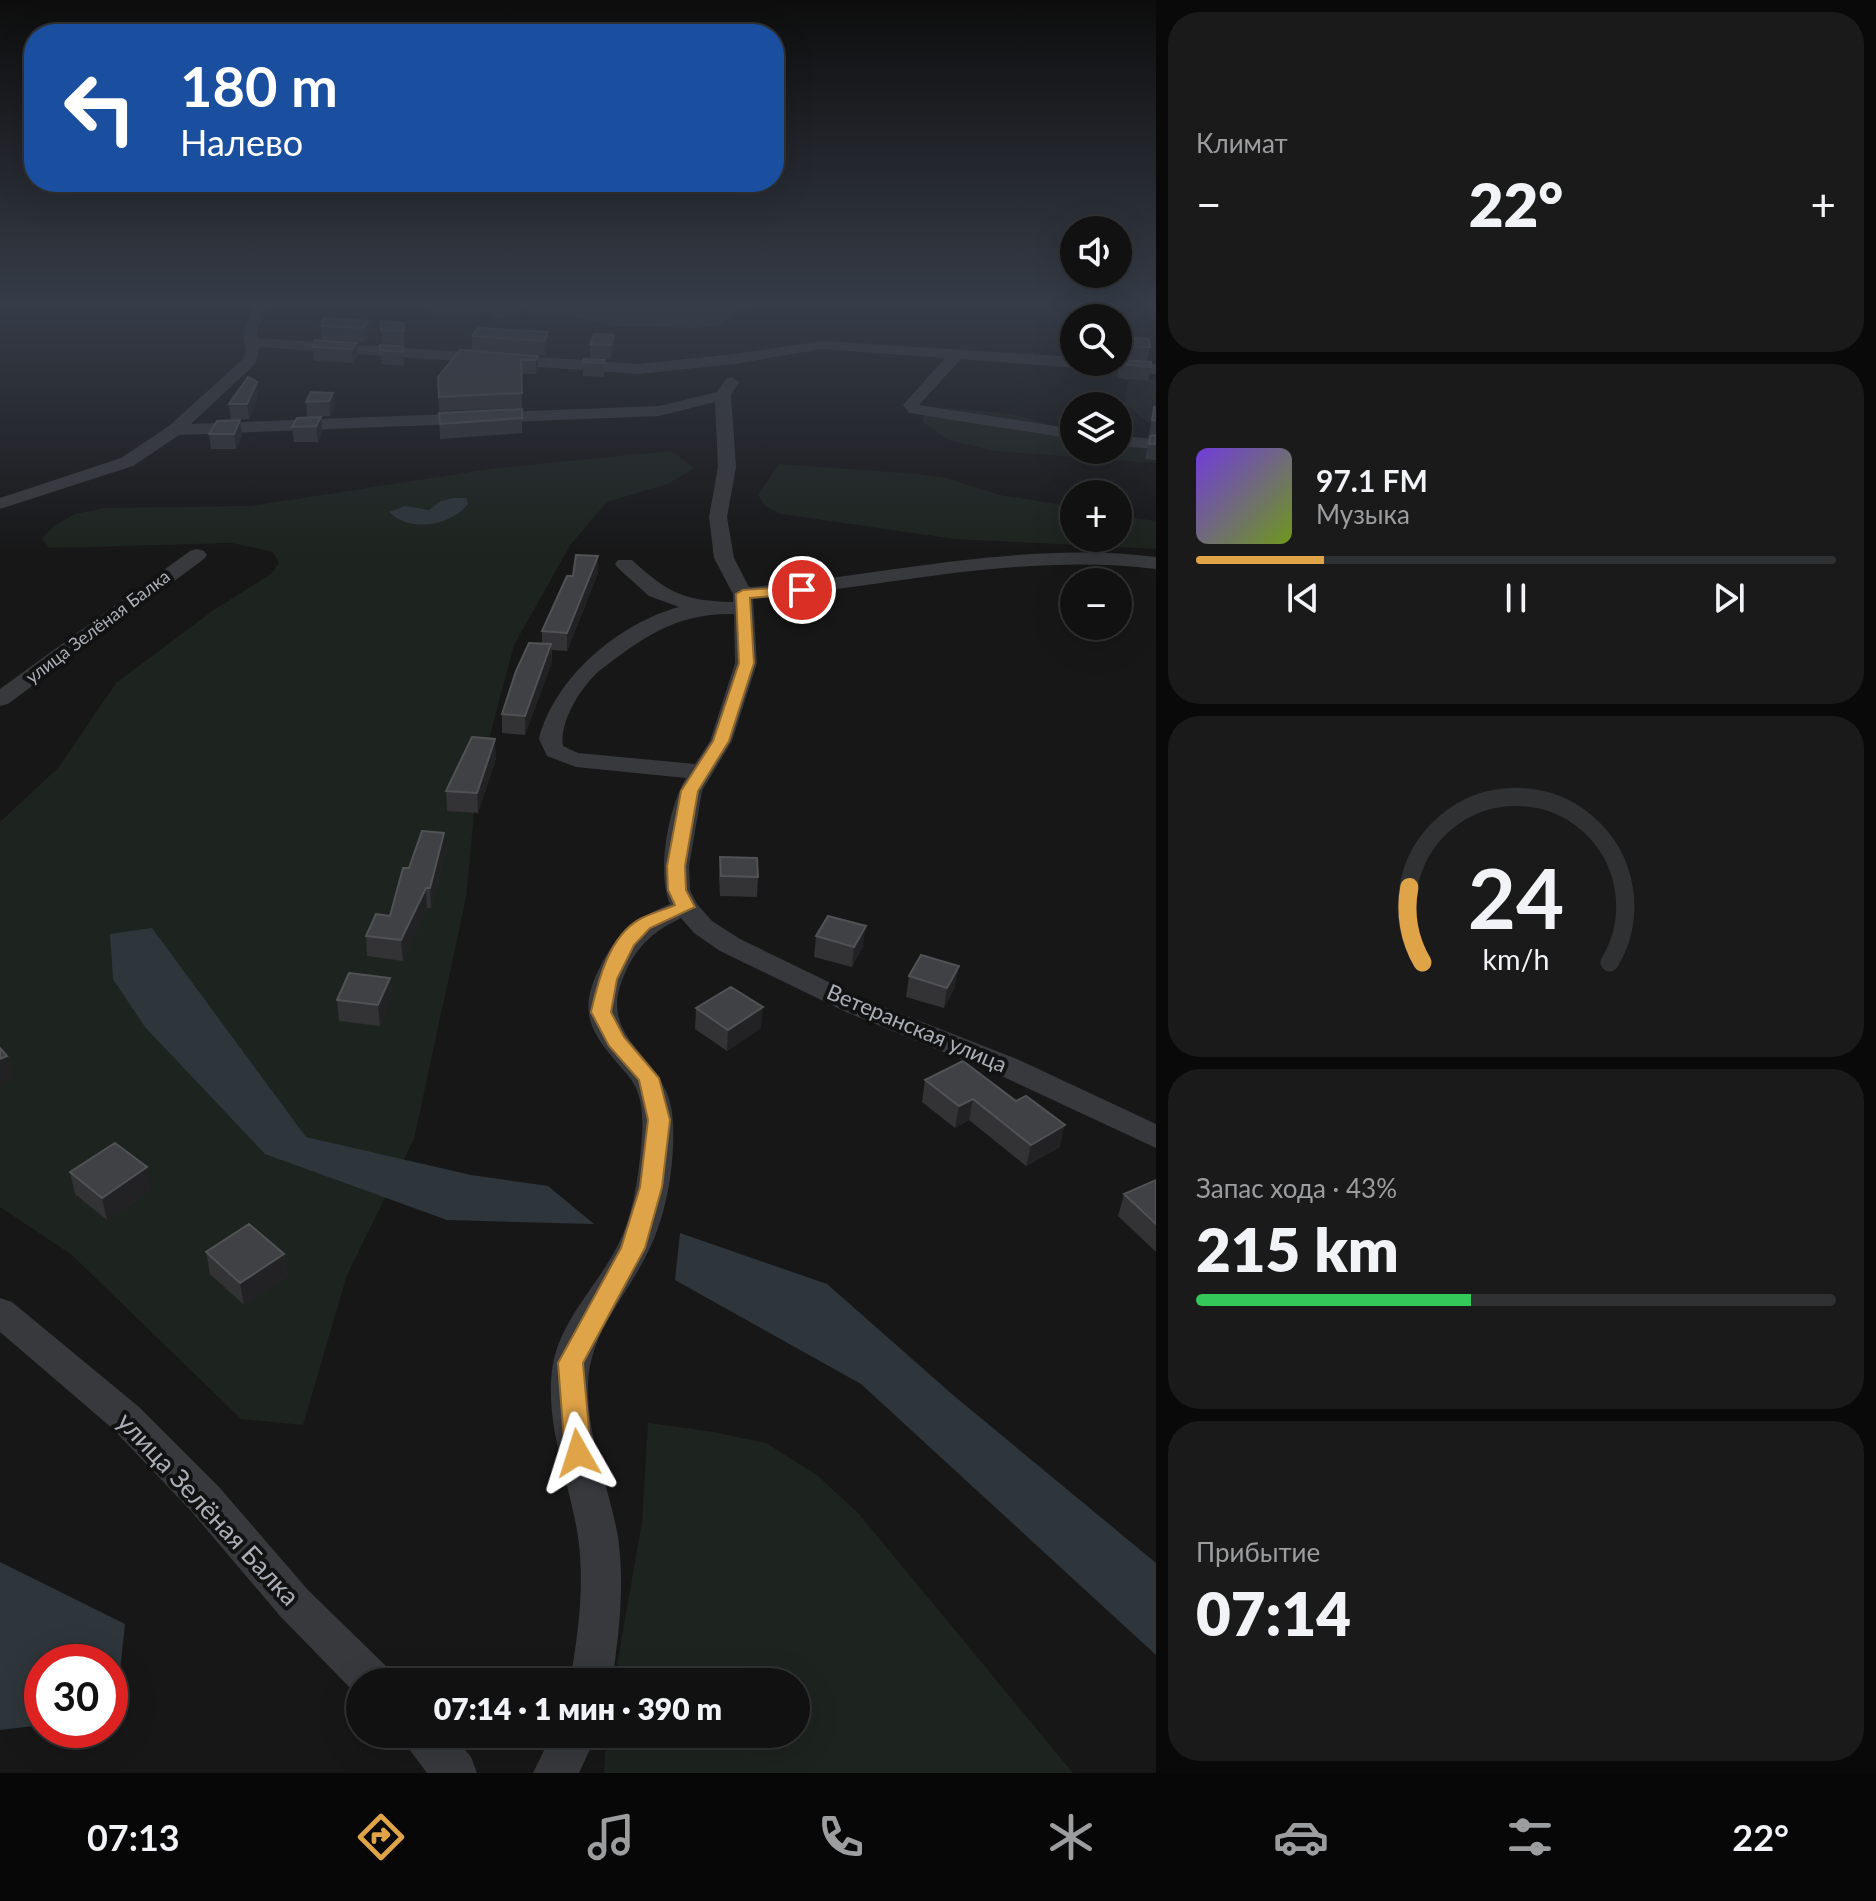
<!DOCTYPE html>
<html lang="ru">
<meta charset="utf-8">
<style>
body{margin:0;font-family:Lato,sans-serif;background:#1a1a1b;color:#f1f3f6;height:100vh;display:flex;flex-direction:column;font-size:30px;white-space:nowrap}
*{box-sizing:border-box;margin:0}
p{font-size:26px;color:#9c9d9f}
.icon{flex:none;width:44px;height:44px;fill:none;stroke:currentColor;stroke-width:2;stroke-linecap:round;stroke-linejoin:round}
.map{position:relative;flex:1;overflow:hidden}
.sheet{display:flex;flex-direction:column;gap:12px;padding:12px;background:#09090a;width:720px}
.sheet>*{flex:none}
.top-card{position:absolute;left:24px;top:24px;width:760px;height:168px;border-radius:32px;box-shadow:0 8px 32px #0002,0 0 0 2px #303132;background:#1a4fa0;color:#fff;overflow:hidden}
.fabs{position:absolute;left:1060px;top:216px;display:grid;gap:16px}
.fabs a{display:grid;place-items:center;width:72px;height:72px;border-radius:50%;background:#111112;box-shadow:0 8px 32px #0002,0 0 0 2px #303132;font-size:40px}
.speed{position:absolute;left:24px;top:1644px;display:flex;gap:16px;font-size:40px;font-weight:700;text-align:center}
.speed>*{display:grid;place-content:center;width:104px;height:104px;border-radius:50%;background:#111112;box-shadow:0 8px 32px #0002,0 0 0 2px #303132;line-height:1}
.speed .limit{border:12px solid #d22;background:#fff;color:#111}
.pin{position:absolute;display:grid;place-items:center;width:68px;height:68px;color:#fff;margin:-34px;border:4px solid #fff;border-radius:50%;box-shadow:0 2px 8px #0007}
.me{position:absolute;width:88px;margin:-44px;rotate:354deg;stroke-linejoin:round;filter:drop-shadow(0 0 6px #0008)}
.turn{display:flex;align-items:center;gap:28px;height:168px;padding:0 24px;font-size:36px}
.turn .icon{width:104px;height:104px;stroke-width:2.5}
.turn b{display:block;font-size:56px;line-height:68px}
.big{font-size:60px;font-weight:800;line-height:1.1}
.sheet .card{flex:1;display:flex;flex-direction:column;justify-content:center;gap:12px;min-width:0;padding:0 28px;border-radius:32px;background:#1a1a1b}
.sheet .dial{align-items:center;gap:0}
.dial svg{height:208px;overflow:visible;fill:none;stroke:#303132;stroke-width:7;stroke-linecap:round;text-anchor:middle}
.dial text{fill:#f1f3f6;stroke:none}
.song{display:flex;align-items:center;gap:24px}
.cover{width:96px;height:96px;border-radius:12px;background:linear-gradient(135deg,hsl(260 70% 55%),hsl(80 70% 35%))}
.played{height:8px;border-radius:4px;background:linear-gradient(90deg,#dfa348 20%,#303132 20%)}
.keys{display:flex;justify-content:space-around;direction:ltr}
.heat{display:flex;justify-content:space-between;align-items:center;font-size:44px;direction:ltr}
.charge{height:12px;border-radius:6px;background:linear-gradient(90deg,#34c759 43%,#303132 0)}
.trip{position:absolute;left:346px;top:1668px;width:464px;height:80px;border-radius:40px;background:#111112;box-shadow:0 8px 32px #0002,0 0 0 2px #303132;font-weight:800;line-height:80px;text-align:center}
.tabs{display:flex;height:128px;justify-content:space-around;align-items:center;background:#070707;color:#9c9d9f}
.tabs .icon{width:56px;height:56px}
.tabs .selected{color:#dfa348}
.tabs b{font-size:36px;color:#f1f3f6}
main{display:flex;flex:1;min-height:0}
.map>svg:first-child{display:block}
.green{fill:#1d231e}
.water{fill:#2e363b}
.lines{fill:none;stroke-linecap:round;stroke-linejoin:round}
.minor{fill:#38393d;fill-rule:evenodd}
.wall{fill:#333336}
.shaded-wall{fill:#222224}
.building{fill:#404144;stroke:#505256;stroke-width:2}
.route{fill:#dfa348;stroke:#916a2f;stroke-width:2}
.labels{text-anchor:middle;stroke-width:8;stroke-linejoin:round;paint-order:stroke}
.far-street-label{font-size:18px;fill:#aaafb7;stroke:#121213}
.street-label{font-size:22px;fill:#aaafb7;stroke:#121213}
.near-street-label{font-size:26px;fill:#aaafb7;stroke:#121213}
</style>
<main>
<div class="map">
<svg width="1156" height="1773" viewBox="0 0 1156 1773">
<rect width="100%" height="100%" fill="#171718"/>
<!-- green -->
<path class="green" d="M 1129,377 L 1156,380 L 1156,428 L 1124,404 Z
M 951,408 L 1012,414 L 1074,432 L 1074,450 L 1118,450 L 1118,441 L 1156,442 L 1156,463 L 995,451 L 948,440 L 923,422 L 924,411 Z
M 671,451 L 694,468 L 668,484 L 607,502 L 571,544 L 514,645 L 477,784 L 466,898 L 414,1139 L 347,1275 L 303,1425 L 241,1419 L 72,1255 L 0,1207 L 0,822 L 59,767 L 116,683 L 215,609 L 271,574 L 279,563 L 273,552 L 232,543 L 49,548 L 42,538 L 54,526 L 75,514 L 105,508 L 251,506 L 497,468 Z
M 779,464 L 917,474 L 946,478 L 1000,495 L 1074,507 L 1074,538 L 1118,538 L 1118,515 L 1156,521 L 1156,549 L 955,539 L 781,514 L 765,506 L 758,495 Z
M 648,1423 L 708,1431 L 766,1443 L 817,1475 L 859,1514 L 1073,1773 L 604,1773 L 606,1734 L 796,1734 L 796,1682 L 614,1682 L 642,1522 Z"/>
<!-- water -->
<path class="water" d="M 415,305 L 754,305 L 749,311 L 737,308 L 739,313 L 719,325 L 697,328 L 611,326 L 577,317 L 526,315 L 532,308 L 503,318 L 491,316 L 493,313 L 437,314 Z
M 453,498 L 466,498 L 468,504 C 451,526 410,533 389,512 L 405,506 L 429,510 L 441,501 Z
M 152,928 L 306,1137 L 471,1175 L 548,1186 L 594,1224 L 447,1220 L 265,1154 L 145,1027 L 113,979 L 110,934 Z
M 680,1233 L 827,1284 L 953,1395 L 1156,1563 L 1156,1655 L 861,1384 L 675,1280 Z
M 0,1562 L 125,1624 L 118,1690 L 110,1700 L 110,1662 L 42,1662 L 42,1725 L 0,1730 Z"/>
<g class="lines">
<!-- minor -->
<path class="minor" d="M 254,305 L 268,305 L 257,332 L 258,338 L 638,364 L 735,354 L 822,341 L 1074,357 L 1074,362 L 1156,364 L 1156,374 L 961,359 L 919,405 L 1074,429 L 1074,439 L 909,413 L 903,405 L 945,358 L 822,349 L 735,364 L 638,374 L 260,347 L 255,364 L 191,424 L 659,406 L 717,392 L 726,379 L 731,377 L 739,382 L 731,395 L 736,467 L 727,517 L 734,558 L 749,587 C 883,576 1021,540 1156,557 L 1156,569 C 1022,552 886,587 753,599 L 757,663 L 732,741 L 702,791 L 689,866 L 690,890 L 697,904 L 712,921 L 740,939 L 866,1000 L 1017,1059 L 1156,1124 L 1156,1148 L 995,1073 L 846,1012 L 720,951 L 694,933 L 681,918 C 654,931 638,945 626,971 C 591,1044 671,1052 673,1122 C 675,1164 667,1214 648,1252 C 627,1296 590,1332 588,1383 C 586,1435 609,1486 618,1537 C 625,1585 619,1634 612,1682 L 570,1682 C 578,1634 585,1586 578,1537 C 570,1481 543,1422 553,1364 C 561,1320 597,1286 617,1247 C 632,1218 638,1181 641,1148 C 643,1128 644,1107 636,1088 C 631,1077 621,1068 614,1059 C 583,1023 581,1003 603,961 C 619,931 639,917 670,904 C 656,873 669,805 686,778 L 576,767 L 547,756 L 539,739 C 554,678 619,623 679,607 L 649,596 L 618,568 L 615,564 L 618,560 L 632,560 C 668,593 684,601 733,602 L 733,594 L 714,558 L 709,517 L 718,467 L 715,402 L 659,416 L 179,435 L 133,466 L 0,509 L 0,498 L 121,458 L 169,426 L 243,359 L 246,352 L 243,332 ZM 734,614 L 735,663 L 710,741 L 695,764 L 578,753 L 563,746 C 559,722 581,687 599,671 C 644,637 675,613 734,614 Z
M 1118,436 L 1156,439 L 1156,449 L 1118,446 Z
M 197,549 L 204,551 L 207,555 L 204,559 L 8,704 L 0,706 L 0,689 L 190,551 Z
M 0,1298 L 12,1302 L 139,1407 L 219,1487 L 308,1590 L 388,1668 L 394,1682 L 360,1682 L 358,1696 L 280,1616 L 191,1511 L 113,1429 L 0,1332 Z
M 402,1734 L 452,1734 L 471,1757 L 477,1773 L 427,1773 L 409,1749 Z
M 552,1734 L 597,1734 L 579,1773 L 533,1773 Z"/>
</g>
<!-- wall -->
<path class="wall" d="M 368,321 L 369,334 L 365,342 L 322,339 L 321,326 Z
M 404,323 L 404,345 L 382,343 L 381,330 Z
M 548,332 L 548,346 L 545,355 L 472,350 L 472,336 Z
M 614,335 L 614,349 L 610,359 L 590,358 L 590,344 Z
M 1122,337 L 1150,347 L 1147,361 L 1129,360 L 1151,367 L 1148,381 L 1117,378 L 1120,360 L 1118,360 L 1119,351 Z
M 357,343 L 358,357 L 353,363 L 314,361 L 313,347 Z
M 403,346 L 404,366 L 381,364 L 380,350 Z
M 538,356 L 538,370 L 536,374 L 522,374 L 522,408 L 439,411 L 438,377 Z
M 605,360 L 604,377 L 583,376 L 583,362 Z
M 257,382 L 258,397 L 249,419 L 231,419 L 229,404 Z
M 333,393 L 334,408 L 330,416 L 307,417 L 306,402 Z
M 1154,407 L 1156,407 L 1156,460 L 1145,459 L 1150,436 L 1149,435 Z
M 522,409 L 522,433 L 440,439 L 439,413 Z
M 321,417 L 322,432 L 318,442 L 294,442 L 292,427 Z
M 240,420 L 242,436 L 236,449 L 211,449 L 209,434 Z
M 598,556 L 598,573 L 567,651 L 552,650 L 552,662 L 525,735 L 502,733 L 502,714 L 542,644 L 542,631 L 573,576 Z
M 496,758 L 478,813 L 447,811 L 446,791 Z
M 445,853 L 431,908 L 427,908 L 403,961 L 367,956 L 366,936 L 390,916 L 409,868 Z
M 720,857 L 758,877 L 757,897 L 720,896 L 719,877 Z
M 816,936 L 863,946 L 852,967 L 814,957 Z
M 909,976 L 955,987 L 944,1008 L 906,997 Z
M 390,978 L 391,999 L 380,1026 L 339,1021 L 337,1000 Z
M 696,1008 L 761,1028 L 727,1051 L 695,1029 Z
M 925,1080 L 1016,1101 L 1060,1147 L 1026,1166 L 969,1120 L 955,1128 L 922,1102 Z
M 70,1172 L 152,1189 L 107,1220 L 75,1194 Z
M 1156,1180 L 1156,1252 L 1118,1216 L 1124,1194 Z
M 206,1252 L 284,1254 L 287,1276 L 244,1305 L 210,1274 Z"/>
<!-- shaded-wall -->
<path class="shaded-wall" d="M 368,321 L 369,334 L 365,342 L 364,328 Z
M 548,332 L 548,346 L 545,355 L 544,341 Z
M 614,335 L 614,349 L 610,359 L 611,345 Z
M 357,343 L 358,357 L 353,363 L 352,349 Z
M 538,356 L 538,370 L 536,374 L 536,360 Z
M 257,382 L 258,397 L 249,419 L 247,404 Z
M 333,393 L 334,408 L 330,416 L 329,401 Z
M 321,417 L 322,432 L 318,442 L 316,426 Z
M 240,420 L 242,436 L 236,449 L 234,434 Z
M 598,556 L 598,573 L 567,651 L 567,633 Z
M 551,644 L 552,662 L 525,735 L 525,716 Z
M 495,739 L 496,758 L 478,813 L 477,793 Z
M 444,833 L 445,853 L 431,908 L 430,888 Z
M 426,888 L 427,908 L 403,961 L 401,940 Z
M 866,926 L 863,946 L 852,967 L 854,947 Z
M 959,966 L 955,987 L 944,1008 L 947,988 Z
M 390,978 L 391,999 L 380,1026 L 378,1005 Z
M 763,1007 L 761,1028 L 727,1051 L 728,1030 Z
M 7,1056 L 13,1077 L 0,1084 L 0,1059 Z
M 973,1099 L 969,1120 L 955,1128 L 959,1106 Z
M 1065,1125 L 1060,1147 L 1026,1166 L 1031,1145 Z
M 147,1167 L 152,1189 L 107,1220 L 102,1198 Z
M 284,1254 L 287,1276 L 244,1305 L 240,1283 Z"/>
<!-- building -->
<path class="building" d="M 323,318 L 368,321 L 364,328 L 321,326 Z
M 381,321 L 404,323 L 404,331 L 381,330 Z
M 478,328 L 548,332 L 544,341 L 472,336 Z
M 594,334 L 614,335 L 611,345 L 590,344 Z
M 1122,337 L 1149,339 L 1150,347 L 1121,346 Z
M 315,340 L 357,343 L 352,349 L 313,347 Z
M 380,345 L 403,346 L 403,352 L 380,350 Z
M 460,350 L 538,356 L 536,360 L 521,360 L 522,393 L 439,397 L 438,377 Z
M 584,359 L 605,360 L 604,363 L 583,362 Z
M 1120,360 L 1151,362 L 1151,367 L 1120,364 Z
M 248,377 L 257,382 L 247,404 L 229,404 Z
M 311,392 L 333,393 L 329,401 L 306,402 Z
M 1154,407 L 1156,407 L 1156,421 L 1152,420 Z
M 522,409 L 522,418 L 440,424 L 439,413 Z
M 321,417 L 316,426 L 292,427 L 297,418 Z
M 240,420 L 234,434 L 209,434 L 217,421 Z
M 1156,435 L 1156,444 L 1149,444 L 1150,436 Z
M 576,555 L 598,556 L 567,633 L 542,631 L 567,576 L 573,576 Z
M 529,643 L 551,644 L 525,716 L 502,714 L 516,671 Z
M 472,737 L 495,739 L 477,793 L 446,791 Z
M 422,831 L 444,833 L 430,888 L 426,888 L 401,940 L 366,936 L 376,914 L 390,916 L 403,868 L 409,868 Z
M 720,857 L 757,858 L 758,877 L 721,876 Z
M 828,916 L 866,926 L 854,947 L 816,936 Z
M 921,955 L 959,966 L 947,988 L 909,976 Z
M 349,973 L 390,978 L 378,1005 L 337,1000 Z
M 731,987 L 763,1007 L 728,1030 L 696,1008 Z
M 0,1048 L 7,1056 L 0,1059 Z
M 963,1061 L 1016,1101 L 1026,1096 L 1065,1125 L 1031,1145 L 973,1099 L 959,1106 L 925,1080 Z
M 115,1143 L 147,1167 L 102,1198 L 70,1172 Z
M 1156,1180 L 1156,1224 L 1124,1194 Z
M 249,1224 L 284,1254 L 240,1283 L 206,1252 Z"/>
<!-- sky -->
<linearGradient id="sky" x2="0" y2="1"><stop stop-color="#0d0d0d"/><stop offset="0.55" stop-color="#363c48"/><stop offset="1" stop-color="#363c48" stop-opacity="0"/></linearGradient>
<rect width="1156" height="553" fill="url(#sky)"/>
<!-- route -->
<path class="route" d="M 802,586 L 807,587 L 807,593 L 750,598 L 754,663 L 729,741 L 698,791 L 685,866 L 686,890 L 695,907 L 650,928 L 634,945 L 617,979 L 611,1012 L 624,1037 L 659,1078 L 670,1120 L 662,1187 L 645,1248 L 583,1363 L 591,1453 L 587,1461 L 578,1464 L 569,1461 L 565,1453 L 558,1363 L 621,1248 L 640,1187 L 648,1120 L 639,1080 L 609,1046 L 591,1012 C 598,981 609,936 640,919 C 651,913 664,910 675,905 L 668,890 L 667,866 L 681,791 L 713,741 L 739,663 L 736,594 L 743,590 Z"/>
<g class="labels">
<!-- far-street labels -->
<g class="far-street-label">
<text transform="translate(98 627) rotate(-37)" y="6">улица Зелёная Балка</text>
</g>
<!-- street labels -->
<g class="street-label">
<text transform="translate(917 1028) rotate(23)" y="8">Ветеранская улица</text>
</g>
<!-- near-street labels -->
<g class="near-street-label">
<text transform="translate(208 1509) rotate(47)" y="9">улица Зелёная Балка</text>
</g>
</g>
</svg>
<div class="fabs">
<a><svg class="icon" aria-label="sound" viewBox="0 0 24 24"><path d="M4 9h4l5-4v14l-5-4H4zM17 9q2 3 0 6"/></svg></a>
<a><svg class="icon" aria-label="search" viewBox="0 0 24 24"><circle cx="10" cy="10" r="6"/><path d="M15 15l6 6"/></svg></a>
<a><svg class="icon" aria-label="layers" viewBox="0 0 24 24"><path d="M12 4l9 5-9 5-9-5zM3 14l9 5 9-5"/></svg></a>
<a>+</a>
<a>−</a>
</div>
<div class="speed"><div class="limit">30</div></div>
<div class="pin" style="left:802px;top:590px;background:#d93025"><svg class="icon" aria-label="arrive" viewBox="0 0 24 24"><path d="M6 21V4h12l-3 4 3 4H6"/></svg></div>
<svg class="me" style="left:578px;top:1453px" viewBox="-20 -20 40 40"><path d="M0-17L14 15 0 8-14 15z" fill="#dfa348" stroke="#fff" stroke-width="4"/></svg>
<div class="trip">07:14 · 1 мин · 390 m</div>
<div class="top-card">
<div class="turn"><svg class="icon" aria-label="left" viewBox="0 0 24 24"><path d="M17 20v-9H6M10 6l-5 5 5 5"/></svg><div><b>180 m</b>Налево</div></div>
</div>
</div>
<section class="sheet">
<div class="card"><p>Климат</p>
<div class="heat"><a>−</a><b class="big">22°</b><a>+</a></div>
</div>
<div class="card">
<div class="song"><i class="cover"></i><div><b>97.1 FM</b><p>Музыка</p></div></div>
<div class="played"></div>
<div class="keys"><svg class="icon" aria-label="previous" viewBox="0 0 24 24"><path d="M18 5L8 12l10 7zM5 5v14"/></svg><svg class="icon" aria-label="pause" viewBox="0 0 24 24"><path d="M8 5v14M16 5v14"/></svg><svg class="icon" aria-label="next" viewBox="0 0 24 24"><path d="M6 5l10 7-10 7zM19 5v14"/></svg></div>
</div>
<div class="card dial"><svg viewBox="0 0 100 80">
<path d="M14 69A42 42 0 1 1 86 69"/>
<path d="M14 69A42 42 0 0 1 9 40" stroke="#dfa348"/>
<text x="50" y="56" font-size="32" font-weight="700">24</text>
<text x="50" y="72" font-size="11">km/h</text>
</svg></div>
<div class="card"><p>Запас хода · 43%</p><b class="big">215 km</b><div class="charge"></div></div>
<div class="card"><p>Прибытие</p><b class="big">07:14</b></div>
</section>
</main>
<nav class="tabs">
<b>07:13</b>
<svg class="icon selected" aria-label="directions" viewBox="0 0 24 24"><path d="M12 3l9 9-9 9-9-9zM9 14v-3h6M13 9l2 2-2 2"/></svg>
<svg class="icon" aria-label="music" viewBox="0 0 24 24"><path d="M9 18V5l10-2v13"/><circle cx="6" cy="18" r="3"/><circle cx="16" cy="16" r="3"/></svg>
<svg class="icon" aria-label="phone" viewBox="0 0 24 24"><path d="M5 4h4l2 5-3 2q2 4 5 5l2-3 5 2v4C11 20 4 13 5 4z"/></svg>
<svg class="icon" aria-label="climate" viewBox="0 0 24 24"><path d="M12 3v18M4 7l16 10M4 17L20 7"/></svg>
<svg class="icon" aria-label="car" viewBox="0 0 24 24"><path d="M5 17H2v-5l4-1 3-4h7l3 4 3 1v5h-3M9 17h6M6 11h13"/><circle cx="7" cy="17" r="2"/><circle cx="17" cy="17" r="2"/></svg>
<svg class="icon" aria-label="filters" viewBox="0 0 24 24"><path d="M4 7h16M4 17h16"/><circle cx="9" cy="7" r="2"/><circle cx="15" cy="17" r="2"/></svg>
<b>22°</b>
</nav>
